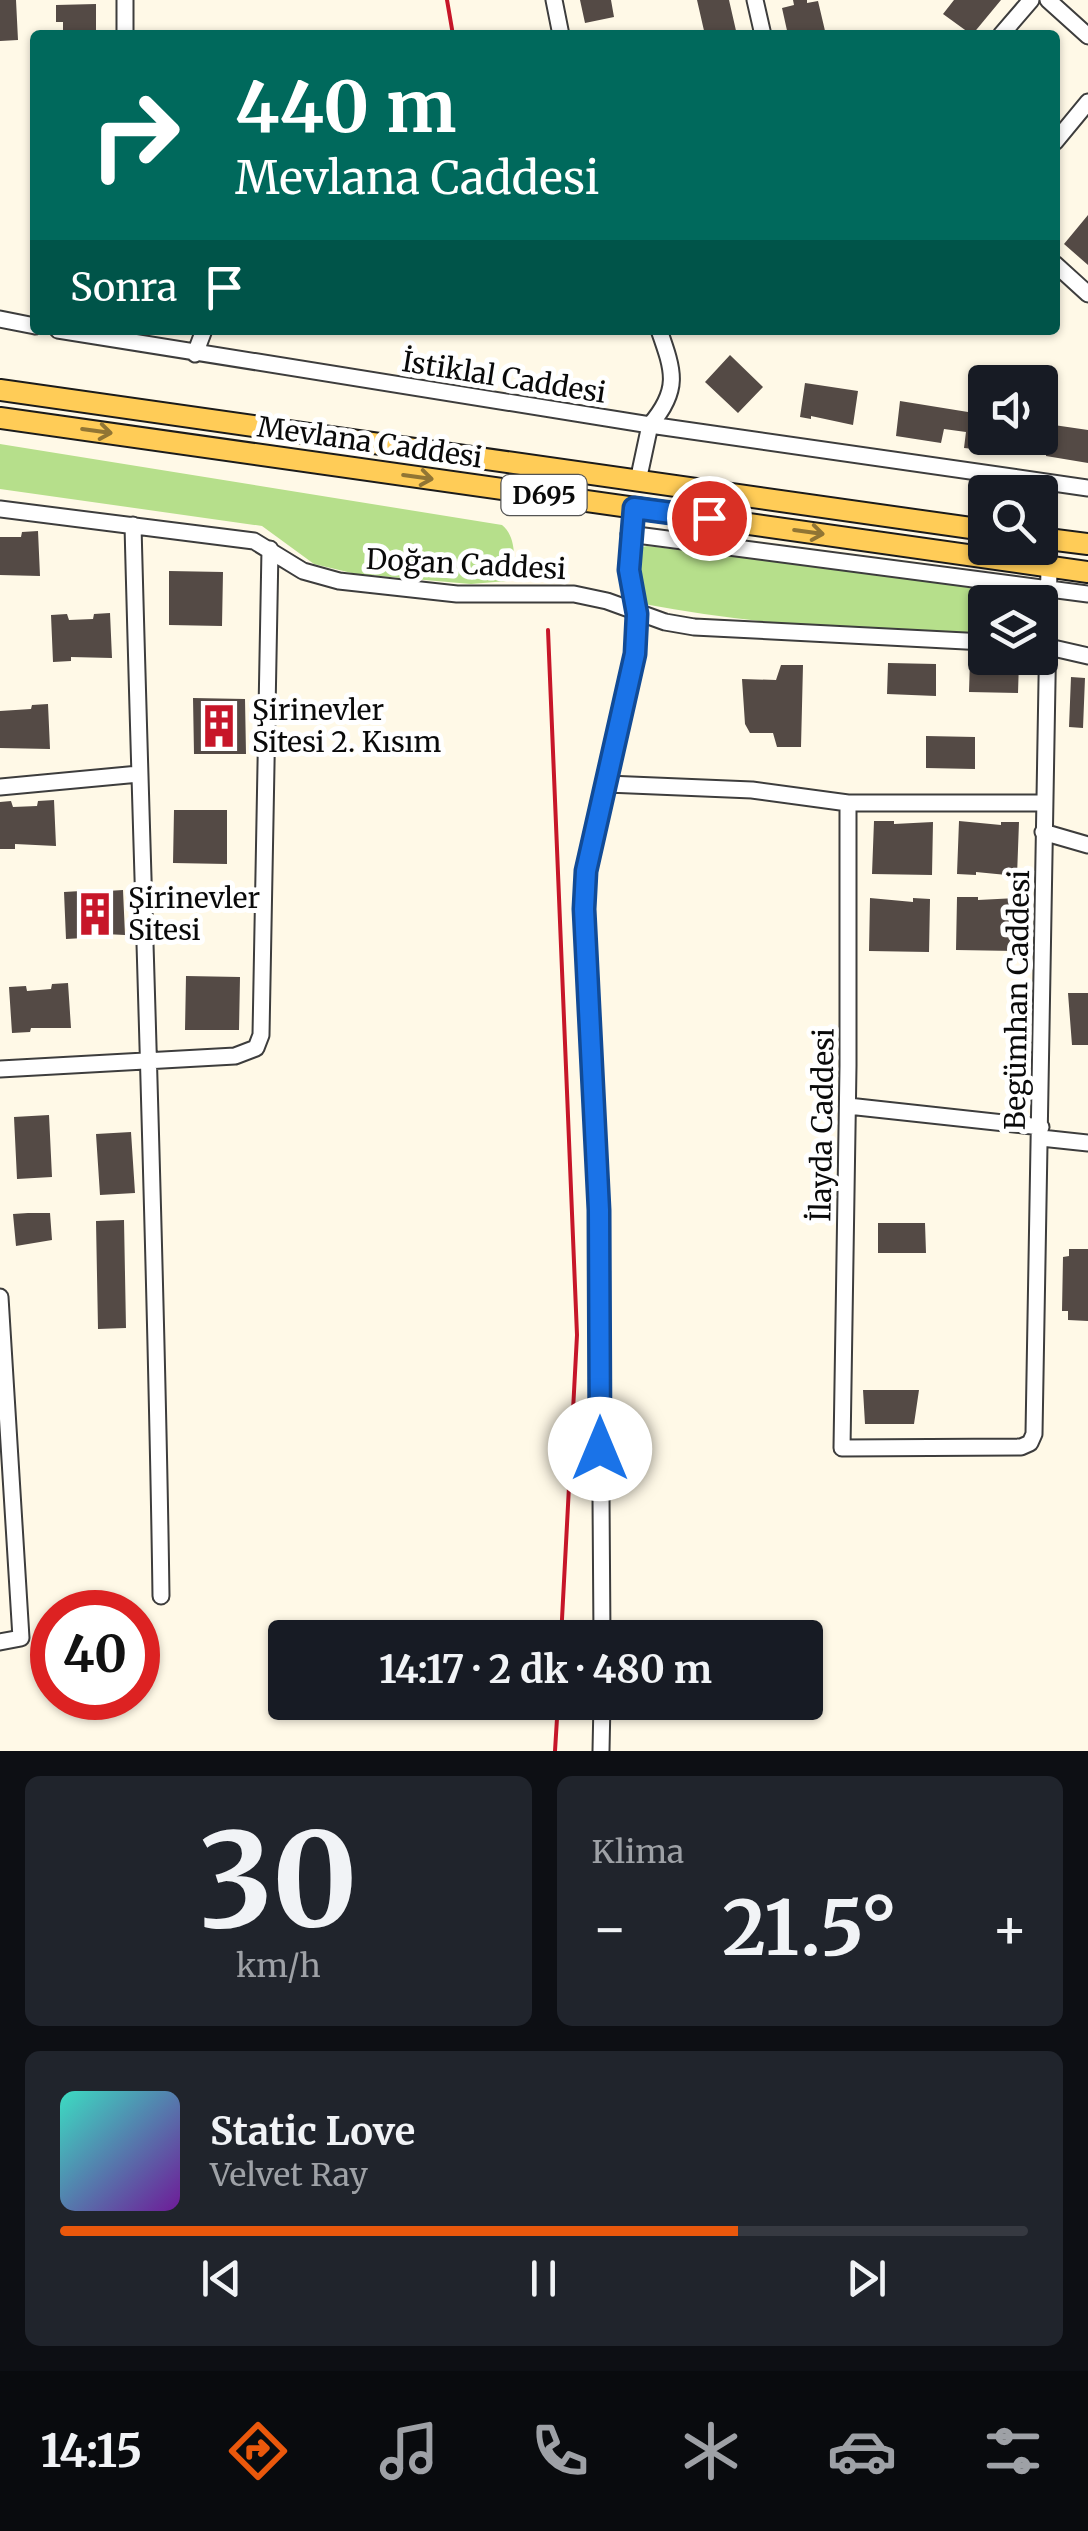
<!DOCTYPE html>
<html lang="tr">
<meta charset="utf-8">
<style>
body{margin:0;font-family:Merriweather,serif;background:#20242c;color:#f1f3f6;height:100vh;display:flex;flex-direction:column;font-size:38px;white-space:nowrap}
*{box-sizing:border-box;margin:0}
p{font-size:32px;color:#9ea1a6}
.icon{flex:none;width:55px;height:55px;fill:none;stroke:currentColor;stroke-width:2;stroke-linecap:round;stroke-linejoin:round}
.map{position:relative;height:1751px;overflow:hidden}
.side{display:flex;flex-direction:column;gap:25px;padding:25px;background:#0d0f14;flex:1}
.side>*{flex:none}
.top-card{position:absolute;left:30px;top:30px;width:1030px;height:305px;border-radius:10px;box-shadow:0 2px 8px #0004;background:#00695c;color:#fff;overflow:hidden}
.tools{position:absolute;left:968px;top:365px;display:grid;gap:20px}
.tools a{display:grid;place-items:center;width:90px;height:90px;border-radius:10px;background:#171b24;box-shadow:0 2px 8px #0004;font-size:50px}
.speed{position:absolute;left:30px;top:1590px;display:flex;gap:20px;font-size:50px;font-weight:700;text-align:center}
.speed>*{display:grid;place-content:center;width:130px;height:130px;border-radius:50%;background:#171b24;box-shadow:0 2px 8px #0004;line-height:1}
.speed .limit{border:15px solid #d22;background:#fff;color:#111}
.pin{position:absolute;display:grid;place-items:center;width:85px;height:85px;color:#fff;margin:-42px;border:5px solid #fff;border-radius:50%;box-shadow:0 2px 10px #0007}
.me{position:absolute;width:110px;margin:-55px;rotate:0deg;stroke-linejoin:round;filter:drop-shadow(0 0 8px #0008)}
.turn{display:flex;align-items:center;gap:35px;height:210px;padding:0 40px;font-size:45px}
.turn .icon{width:130px;height:130px;stroke-width:2.5}
.turn b{display:block;font-size:70px;line-height:85px}
.then{display:flex;align-items:center;height:95px;padding:0 40px;background:#0003;gap:20px;font-size:38px}
.big{font-size:75px;font-weight:700;line-height:1.1}
.side .widget{flex:1;display:flex;flex-direction:column;justify-content:center;gap:15px;min-width:0;padding:0 35px;border-radius:15px;background:#20242c}
.side .dial{align-items:center;gap:0}
.dial b{font-size:130px;line-height:1}
.song{display:flex;align-items:center;gap:30px}
.cover{width:120px;height:120px;border-radius:15px;background:linear-gradient(135deg,hsl(170 70% 55%),hsl(280 70% 35%))}
.played{height:10px;border-radius:5px;background:linear-gradient(90deg,#ea580c 70%,#363941 70%)}
.keys{display:flex;justify-content:space-around;direction:ltr}
.heat{display:flex;justify-content:space-between;align-items:center;font-size:55px;direction:ltr}
.side .tiles{flex:1;display:grid;gap:25px;grid-template-columns:1fr 1fr}
.widget:last-child{grid-column:span 2}
.trip{position:absolute;left:268px;top:1620px;width:555px;height:100px;border-radius:10px;background:#171b24;box-shadow:0 2px 8px #0004;font-weight:700;line-height:100px;text-align:center}
.tab-bar{display:flex;height:160px;justify-content:space-around;align-items:center;background:#090b0e;color:#9ea1a6}
.tab-bar .icon{width:70px;height:70px}
.tab-bar .selected{color:#ea580c}
.tab-bar b{font-size:45px;color:#f1f3f6}
.map>svg:first-child{display:block}
.forest{fill:#b6df8b}
.building{fill:#544a45}
.lines{fill:none;stroke-linecap:round;stroke-linejoin:round}
.minor-casing{stroke:#3d3d3d;stroke-width:19}
.major-casing{stroke:#1b1b1b;stroke-width:24}
.minor{stroke:#fff;stroke-width:15}
.major{stroke:#ffcc57;stroke-width:20}
.rail{stroke:#c71629;stroke-width:4}
.oneway{stroke:#917534}
.route-casing{stroke:#114b97;stroke-width:25}
.route{stroke:#1a73e8;stroke-width:18}
.labels{text-anchor:middle;stroke-width:10;stroke-linejoin:round;paint-order:stroke}
.shield{fill:#fff;stroke:#545454;stroke-width:2.5}
.shield-label{font-size:25px;font-weight:bold;fill:#0a0a0a}
.street-label{font-size:28px;fill:#0a0a0a;stroke:#fff}
.poi-label{font-size:28px;fill:#0a0a0a;stroke:#fff;text-anchor:start}
</style>
<div class="map">
<svg width="1088" height="1751" viewBox="0 0 1088 1751">
<rect width="100%" height="100%" fill="#fff9e7"/>
<!-- forest -->
<path class="forest" d="M 0,444 L 502,525 C 516,536 515,559 513,576 L 507,581 L 471,584 L 356,574 L 314,564 L 262,526 L 0,489 Z
M 647,546 L 967,583 L 1014,594 L 1028,602 L 985,602 L 985,635 C 870,632 757,625 644,604 L 638,584 L 637,548 Z"/>
<!-- building -->
<path class="building" d="M 0,0 L 16,0 L 18,40 L 0,41 Z
M 580,0 L 611,0 L 614,17 L 585,23 Z
M 697,0 L 729,0 L 737,35 L 705,35 Z
M 793,0 L 807,0 L 807,3 L 818,1 L 826,35 L 788,35 L 782,8 L 794,5 Z
M 954,0 L 1001,0 L 972,35 L 943,14 Z
M 96,4 L 96,33 L 63,30 L 63,22 L 56,22 L 56,5 Z
M 1088,215 L 1088,265 L 1064,244 Z
M 730,355 L 763,387 L 738,413 L 705,382 Z
M 805,383 L 858,391 L 853,425 L 811,416 L 811,419 L 800,417 Z
M 970,397 L 985,398 L 985,438 L 996,438 L 995,451 L 964,448 L 966,432 L 944,429 L 941,443 L 896,436 L 900,401 L 968,412 Z
M 1047,424 L 1088,430 L 1088,463 L 1046,456 Z
M 38,531 L 40,576 L 0,575 L 0,537 L 21,537 L 22,532 Z
M 169,571 L 223,572 L 222,626 L 169,625 Z
M 110,613 L 112,658 L 71,657 L 71,661 L 53,662 L 51,615 L 67,614 L 69,620 L 93,619 L 94,614 Z
M 970,660 L 1019,661 L 1018,693 L 969,692 Z
M 888,663 L 936,664 L 936,696 L 887,694 Z
M 781,665 L 803,665 L 801,747 L 777,747 L 773,733 L 750,733 L 745,724 L 742,679 L 776,680 Z
M 1071,677 L 1085,678 L 1083,728 L 1069,727 Z
M 193,698 L 245,699 L 246,754 L 194,754 Z
M 48,704 L 50,749 L 0,748 L 0,711 L 31,709 L 32,705 Z
M 926,736 L 975,737 L 975,769 L 926,768 Z
M 54,800 L 56,846 L 15,844 L 15,849 L 0,849 L 0,802 L 11,801 L 13,807 L 37,806 L 38,801 Z
M 174,810 L 227,810 L 227,864 L 173,863 Z
M 874,821 L 894,821 L 894,824 L 933,822 L 932,875 L 872,874 Z
M 959,821 L 1001,825 L 1001,822 L 1019,822 L 1017,876 L 976,872 L 976,875 L 957,874 Z
M 123,890 L 125,935 L 84,933 L 84,938 L 66,939 L 64,892 L 81,891 L 82,896 L 106,895 L 107,891 Z
M 957,897 L 978,897 L 978,900 L 1017,898 L 1016,951 L 956,950 Z
M 870,898 L 913,902 L 913,898 L 930,899 L 929,952 L 869,951 Z
M 186,976 L 240,977 L 239,1030 L 185,1030 Z
M 68,983 L 71,1028 L 31,1028 L 30,1032 L 12,1033 L 9,987 L 26,986 L 27,991 L 51,989 L 52,984 Z
M 1068,993 L 1088,993 L 1088,1045 L 1072,1045 Z
M 49,1115 L 52,1177 L 17,1179 L 14,1117 Z
M 131,1132 L 135,1193 L 100,1195 L 96,1134 Z
M 28,1213 L 50,1213 L 52,1240 L 16,1246 L 13,1214 Z
M 124,1220 L 126,1328 L 98,1329 L 96,1221 Z
M 878,1223 L 925,1223 L 926,1253 L 878,1253 Z
M 1069,1249 L 1088,1249 L 1088,1321 L 1068,1320 L 1068,1311 L 1062,1311 L 1063,1257 L 1069,1256 Z
M 863,1390 L 919,1390 L 914,1424 L 865,1424 Z"/>
<g class="lines">
<!-- minor casing -->
<g class="minor-casing">
<path id="minor" d="M 125,0 L 125,35
M 554,0 L 561,35
M 755,0 L 763,35
M 1048,0 L 1088,36
M 1001,35 L 1031,0
M 1055,142 L 1088,102
M 1055,264 L 1088,294
M 0,319 L 35,326
M 58,330 L 650,425 L 638,481
M 195,354 L 204,330
M 650,425 L 1088,488
M 650,425 C 680,390 674,372 659,330
M 0,509 L 254,541 L 303,571 L 339,581 L 457,594 L 574,594 L 607,601 L 665,622 L 694,627 L 985,642
M 133,525 C 142,882 156,1239 161,1596
M 629,534 L 1088,594
M 1040,645 L 1088,656
M 607,784 L 752,790 L 848,803 L 1043,803
M 0,787 L 139,774
M 848,803 L 848,1066 L 842,1448 L 1021,1447 L 1030,1443 L 1034,1434 L 1049,566
M 1043,832 L 1088,845
M 0,1069 L 235,1056 L 256,1048 L 261,1035 L 270,549
M 848,1106 L 1041,1127
M 1041,1138 L 1088,1143
M 0,1297 L 21,1638 L 0,1642
M 602,1638 L 599,1210 L 584,889 L 637,635 L 637,614 L 629,570 L 633,508
M 601,1751 L 602,1702"/>
</g>
<!-- major casing -->
<g class="major-casing">
<path id="major" d="M 0,390 L 985,530
M 0,418 L 1088,572
M 1040,538 L 1088,544"/>
</g>
<!-- minor -->
<use href="#minor" class="minor"/>
<!-- major -->
<use href="#major" class="major"/>
<!-- rail -->
<path class="rail" d="M 447,0 L 453,35
M 548,630 L 577,1335 L 561,1638
M 555,1751 L 558,1702"/>
</g>
<!-- one-way arrows -->
<defs><path id="oneway-shaft" d="M-6 0H5M1.5-3L5.5 0L1.5 3" fill="none" stroke-width="1.6" stroke-linecap="round" stroke-linejoin="round" transform="scale(2.5)"/></defs>
<g class="oneway">
<use href="#oneway-shaft" transform="translate(97 431) rotate(8)"/>
<use href="#oneway-shaft" transform="translate(418 477) rotate(8)"/>
<use href="#oneway-shaft" transform="translate(809 532) rotate(8)"/>
</g>
<g class="lines">
<!-- route casing -->
<g class="route-casing">
<path id="route" d="M 600,1449 L 599,1210 L 584,909 L 586,871 L 635,654 L 637,614 L 629,570 L 634,508 L 709,518"/>
</g>
<!-- route -->
<use href="#route" class="route"/>
</g>
<!-- icons -->
<defs>
<g id="building-bare" transform="scale(3.45)"><path d="M-4-6H4V6H1V3H-1V6H-4ZM-2.5-4.3h1.7v1.8h-1.7ZM.8-4.3h1.7v1.8H.8ZM-2.5-1h1.7V.8h-1.7ZM.8-1h1.7V.8H.8Z" fill="#c71629" stroke="#fff" stroke-width="2.5" paint-order="stroke"/></g>
</defs>
<g fill-rule="evenodd">
<use href="#building-bare" x="219" y="726"/>
<use href="#building-bare" x="95" y="914"/>
</g>
<g class="labels">
<!-- shield labels -->
<rect class="shield" x="501.5" y="475" width="85" height="40" rx="8"/>
<g class="shield-label">
<text x="544" y="504">D695</text>
</g>
<!-- street labels -->
<g class="street-label">
<text transform="translate(504 377) rotate(9)" y="10">İstiklal Caddesi</text>
<text transform="translate(370 442) rotate(8)" y="10">Mevlana Caddesi</text>
<text transform="translate(466 564) rotate(3)" y="10">Doğan Caddesi</text>
<text transform="translate(1017 1000) rotate(-89)" y="10">Begümhan Caddesi</text>
<text transform="translate(822 1125) rotate(-89)" y="10">İlayda Caddesi</text>
</g>
<!-- poi labels -->
<g class="poi-label">
<text x="252" y="720">Şirinevler<tspan x="252" dy="32">Sitesi 2. Kısım</tspan></text>
<text x="128" y="908">Şirinevler<tspan x="128" dy="32">Sitesi</tspan></text>
</g>
</g>
</svg>
<div class="tools">
<a><svg class="icon" aria-label="sound" viewBox="0 0 24 24"><path d="M4 9h4l5-4v14l-5-4H4zM17 9q2 3 0 6"/></svg></a>
<a><svg class="icon" aria-label="search" viewBox="0 0 24 24"><circle cx="10" cy="10" r="6"/><path d="M15 15l6 6"/></svg></a>
<a><svg class="icon" aria-label="layers" viewBox="0 0 24 24"><path d="M12 4l9 5-9 5-9-5zM3 14l9 5 9-5"/></svg></a>
</div>
<div class="speed"><div class="limit">40</div></div>
<div class="pin" style="left:709px;top:518px;background:#d93025"><svg class="icon" aria-label="arrive" viewBox="0 0 24 24"><path d="M6 21V4h12l-3 4 3 4H6"/></svg></div>
<svg class="me" style="left:600px;top:1449px" viewBox="-20 -20 40 40"><circle r="19" fill="#fff"/><path d="M0-13L10 11 0 6-10 11z" fill="#1a73e8"/></svg>
<div class="trip">14:17 · 2 dk · 480 m</div>
<div class="top-card">
<div class="turn"><svg class="icon" aria-label="right" viewBox="0 0 24 24"><path d="M7 20v-9h11M14 6l5 5-5 5"/></svg><div><b>440 m</b>Mevlana Caddesi</div></div>
<div class="then">Sonra<svg class="icon" aria-label="arrive" viewBox="0 0 24 24"><path d="M6 21V4h12l-3 4 3 4H6"/></svg></div>
</div>
</div>
<section class="side">
<div class="tiles">
<div class="widget dial"><b>30</b><p>km/h</p></div>
<div class="widget"><p>Klima</p>
<div class="heat"><a>−</a><b class="big">21.5°</b><a>+</a></div>
</div>
<div class="widget">
<div class="song"><i class="cover"></i><div><b>Static Love</b><p>Velvet Ray</p></div></div>
<div class="played"></div>
<div class="keys"><svg class="icon" aria-label="previous" viewBox="0 0 24 24"><path d="M18 5L8 12l10 7zM5 5v14"/></svg><svg class="icon" aria-label="pause" viewBox="0 0 24 24"><path d="M8 5v14M16 5v14"/></svg><svg class="icon" aria-label="next" viewBox="0 0 24 24"><path d="M6 5l10 7-10 7zM19 5v14"/></svg></div>
</div>
</div>
</section>
<nav class="tab-bar">
<b>14:15</b>
<svg class="icon selected" aria-label="directions" viewBox="0 0 24 24"><path d="M12 3l9 9-9 9-9-9zM9 14v-3h6M13 9l2 2-2 2"/></svg>
<svg class="icon" aria-label="music" viewBox="0 0 24 24"><path d="M9 18V5l10-2v13"/><circle cx="6" cy="18" r="3"/><circle cx="16" cy="16" r="3"/></svg>
<svg class="icon" aria-label="phone" viewBox="0 0 24 24"><path d="M5 4h4l2 5-3 2q2 4 5 5l2-3 5 2v4C11 20 4 13 5 4z"/></svg>
<svg class="icon" aria-label="climate" viewBox="0 0 24 24"><path d="M12 3v18M4 7l16 10M4 17L20 7"/></svg>
<svg class="icon" aria-label="car" viewBox="0 0 24 24"><path d="M5 17H2v-5l4-1 3-4h7l3 4 3 1v5h-3M9 17h6M6 11h13"/><circle cx="7" cy="17" r="2"/><circle cx="17" cy="17" r="2"/></svg>
<svg class="icon" aria-label="filters" viewBox="0 0 24 24"><path d="M4 7h16M4 17h16"/><circle cx="9" cy="7" r="2"/><circle cx="15" cy="17" r="2"/></svg>
</nav>
